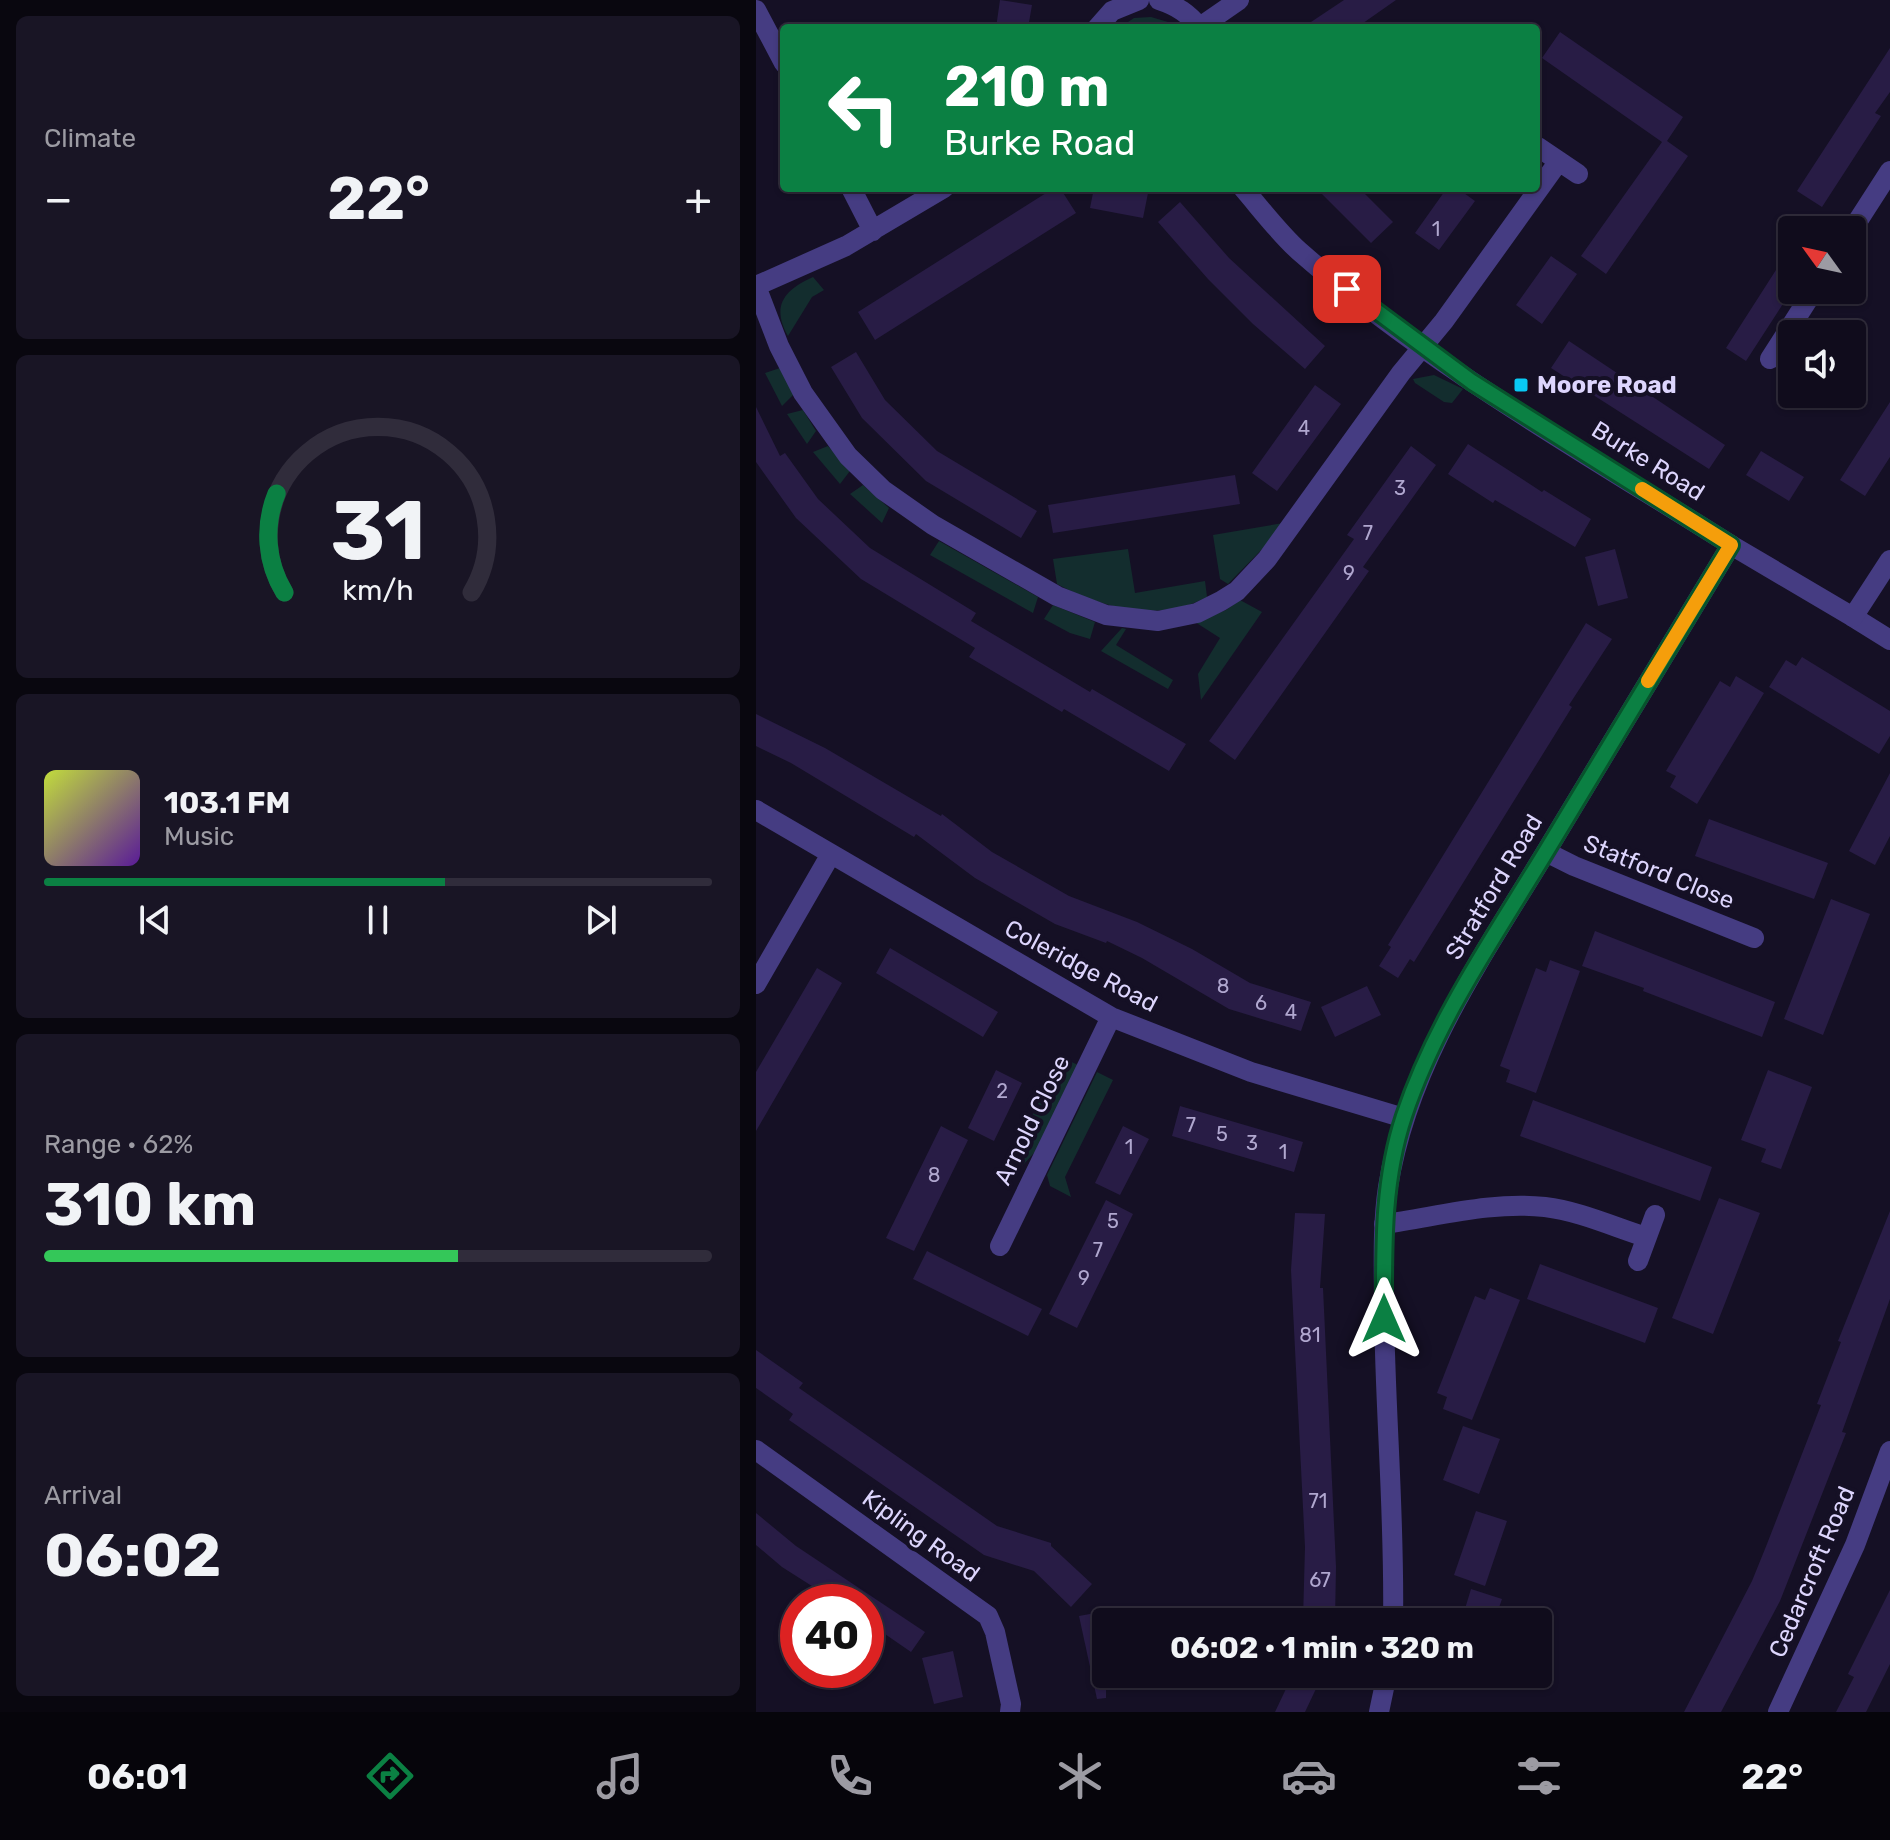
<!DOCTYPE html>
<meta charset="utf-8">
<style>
body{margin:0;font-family:Rubik,sans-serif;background:#191525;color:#f1f3f6;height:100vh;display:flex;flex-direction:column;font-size:30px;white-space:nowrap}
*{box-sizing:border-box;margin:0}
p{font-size:26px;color:#9c9ba3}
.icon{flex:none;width:44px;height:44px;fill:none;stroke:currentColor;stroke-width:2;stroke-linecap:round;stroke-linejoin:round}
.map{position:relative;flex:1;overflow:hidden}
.sheet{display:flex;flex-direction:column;gap:16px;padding:16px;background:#09070f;width:756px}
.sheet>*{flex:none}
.top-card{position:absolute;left:24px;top:24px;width:760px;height:168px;border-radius:8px;box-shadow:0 2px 6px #0004,0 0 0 2px #302c3b;background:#0b8043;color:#fff;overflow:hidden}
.needle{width:52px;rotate:303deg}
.tools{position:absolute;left:1022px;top:216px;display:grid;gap:16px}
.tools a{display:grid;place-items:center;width:88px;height:88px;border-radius:8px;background:#100c1c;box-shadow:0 2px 6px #0004,0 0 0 2px #302c3b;font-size:40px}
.speed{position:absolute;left:24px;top:1584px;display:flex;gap:16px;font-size:40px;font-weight:700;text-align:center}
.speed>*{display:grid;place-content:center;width:104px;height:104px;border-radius:50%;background:#100c1c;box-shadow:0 2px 6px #0004,0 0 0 2px #302c3b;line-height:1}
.speed .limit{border:12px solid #d22;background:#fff;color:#111}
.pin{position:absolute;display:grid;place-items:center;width:68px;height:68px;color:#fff;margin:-34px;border-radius:16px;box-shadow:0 4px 12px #0006}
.me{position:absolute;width:88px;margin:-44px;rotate:0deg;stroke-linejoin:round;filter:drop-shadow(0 0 6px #0008)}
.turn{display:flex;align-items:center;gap:28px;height:168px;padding:0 32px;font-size:36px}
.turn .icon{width:104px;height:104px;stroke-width:2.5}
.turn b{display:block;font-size:56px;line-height:68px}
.big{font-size:60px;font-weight:700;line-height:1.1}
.sheet .tile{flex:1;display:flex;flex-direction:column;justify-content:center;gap:12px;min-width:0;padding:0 28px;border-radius:12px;background:#191525}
.sheet .dial{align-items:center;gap:0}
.dial svg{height:208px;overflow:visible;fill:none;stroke:#302c3b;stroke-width:7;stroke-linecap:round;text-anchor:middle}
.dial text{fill:#f1f3f6;stroke:none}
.song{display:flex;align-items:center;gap:24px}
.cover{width:96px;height:96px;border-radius:12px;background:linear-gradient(135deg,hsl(70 70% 55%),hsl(270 70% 35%))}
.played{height:8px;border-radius:4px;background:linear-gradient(90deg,#0b8043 60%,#302c3b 60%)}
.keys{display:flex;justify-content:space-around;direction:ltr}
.heat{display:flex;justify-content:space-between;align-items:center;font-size:44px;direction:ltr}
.charge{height:12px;border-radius:6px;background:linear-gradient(90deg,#34c759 62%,#302c3b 0)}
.trip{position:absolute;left:336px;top:1608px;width:460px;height:80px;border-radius:8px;background:#100c1c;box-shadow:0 2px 6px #0004,0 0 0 2px #302c3b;font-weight:700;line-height:80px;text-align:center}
.tab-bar{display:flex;height:128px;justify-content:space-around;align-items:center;background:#06050b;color:#9c9ba3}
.tab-bar .icon{width:56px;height:56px}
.tab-bar .on{color:#0b8043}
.tab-bar b{font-size:36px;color:#f1f3f6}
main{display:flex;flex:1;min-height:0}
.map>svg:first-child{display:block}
.green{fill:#132d2e}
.building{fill:#281c45}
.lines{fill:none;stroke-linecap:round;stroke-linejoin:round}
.minor{stroke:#453c82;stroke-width:20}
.tertiary{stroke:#453c82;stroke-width:20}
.route-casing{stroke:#07532c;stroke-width:20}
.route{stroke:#0b8043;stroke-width:14}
.slow{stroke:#f59e0b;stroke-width:14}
.poi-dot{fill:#09caf5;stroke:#151025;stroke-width:3}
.labels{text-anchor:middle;stroke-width:8;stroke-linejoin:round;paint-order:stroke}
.number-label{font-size:20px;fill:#b0a7cf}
.poi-label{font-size:24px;font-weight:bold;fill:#ddd5fd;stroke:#151025;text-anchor:start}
.street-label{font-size:24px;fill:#ddd5fd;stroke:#151025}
</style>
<main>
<section class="sheet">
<div class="tile"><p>Climate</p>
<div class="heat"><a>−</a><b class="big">22°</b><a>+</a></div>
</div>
<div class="tile dial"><svg viewBox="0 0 100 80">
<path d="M14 69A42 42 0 1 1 86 69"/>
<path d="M14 69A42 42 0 0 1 11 31" stroke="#0b8043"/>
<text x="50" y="56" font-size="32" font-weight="700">31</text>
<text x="50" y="72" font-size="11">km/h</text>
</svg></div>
<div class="tile">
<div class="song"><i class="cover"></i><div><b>103.1 FM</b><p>Music</p></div></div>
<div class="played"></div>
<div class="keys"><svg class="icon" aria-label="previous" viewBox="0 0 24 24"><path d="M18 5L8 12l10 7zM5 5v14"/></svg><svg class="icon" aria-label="pause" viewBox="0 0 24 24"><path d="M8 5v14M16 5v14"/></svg><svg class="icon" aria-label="next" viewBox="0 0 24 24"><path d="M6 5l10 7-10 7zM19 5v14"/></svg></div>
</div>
<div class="tile"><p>Range · 62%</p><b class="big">310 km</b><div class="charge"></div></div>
<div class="tile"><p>Arrival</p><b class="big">06:02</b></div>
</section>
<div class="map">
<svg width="1134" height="1712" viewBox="0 0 1134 1712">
<rect width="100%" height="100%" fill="#151025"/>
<!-- green -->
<path class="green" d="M 395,17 L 412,22 L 420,28 L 363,28 L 378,18 Z
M 57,277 L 68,290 L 56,297 L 32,336 C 15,306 28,290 57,277 Z
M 24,368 L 38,394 L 26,406 L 9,373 Z
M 678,375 L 707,389 L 696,403 L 688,402 L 659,383 L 657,379 Z
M 47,410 L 60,431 L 51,444 L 31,414 Z
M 72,446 L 94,471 L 84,484 L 57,452 Z
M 107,485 L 133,508 L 126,523 L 94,494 Z
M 527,523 L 514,541 L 472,584 L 464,579 L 457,535 Z
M 183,541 L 282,597 L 277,613 L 174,555 Z
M 372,549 L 379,593 L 449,581 L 451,597 C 403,623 346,608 301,584 L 297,559 Z
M 484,600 L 506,612 L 445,700 L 442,674 L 464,638 L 439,622 L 470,610 Z
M 297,605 L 339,622 L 334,639 L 314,633 L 288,619 Z
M 366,628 L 370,629 L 360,645 L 417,680 L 412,689 L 345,651 Z
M 305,1057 L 322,1065 L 279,1152 L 266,1166 L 256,1157 Z
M 341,1072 L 357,1080 L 309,1177 L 315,1197 L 294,1186 L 291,1175 Z"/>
<!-- building -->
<path class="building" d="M 244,0 L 276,5 L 272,28 L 240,28 Z
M 588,0 L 640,0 L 600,28 L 546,28 Z
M 804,32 L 927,117 L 911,141 L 932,156 L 850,274 L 825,256 L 906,142 L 786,58 Z
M 1134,48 L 1134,92 L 1119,113 L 1125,116 L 1066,207 L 1041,191 Z
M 298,188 L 304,188 L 320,213 L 119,340 L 102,312 Z
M 338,188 L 393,188 L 387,218 L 334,208 Z
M 560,188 L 603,188 L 637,222 L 615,243 Z
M 691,188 L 701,188 L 719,201 L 683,250 L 659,233 Z
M 424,202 L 473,258 L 569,346 L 549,369 L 497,324 L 452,279 L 402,222 Z
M 1036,245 L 1036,290 L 990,361 L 970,348 Z
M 795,256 L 821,274 L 786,324 L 760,305 Z
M 813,341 L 969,445 L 953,469 L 795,368 Z
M 100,352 L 129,400 L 181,451 L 281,511 L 265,538 L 170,481 L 106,418 L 75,367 Z
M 559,385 L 585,404 L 521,491 L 496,473 Z
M 1134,402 L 1134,457 L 1109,496 L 1084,480 Z
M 0,407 L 24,456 L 29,453 L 62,499 L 114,548 L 220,613 L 215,621 L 334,692 L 336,689 L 430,744 L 413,771 L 308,709 L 306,712 L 213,657 L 219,648 L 105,579 L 40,518 L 0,462 Z
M 712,444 L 786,492 L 788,490 L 835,519 L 819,547 L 739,500 L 737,503 L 692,474 Z
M 655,446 L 680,465 L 607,567 L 613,571 L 479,760 L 453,741 L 598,539 L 591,535 Z
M 1005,451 L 1048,477 L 1033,501 L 990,475 Z
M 479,475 L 484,504 L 297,533 L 292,505 Z
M 859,549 L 872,598 L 842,606 L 829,557 Z
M 830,623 L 856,639 L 813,705 L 816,707 L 658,962 L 654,959 L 642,978 L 623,966 L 635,947 L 632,945 Z
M 1046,657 L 1134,711 L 1134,736 L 1123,754 L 1013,687 L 1030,660 L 1040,666 Z
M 980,676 L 1008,693 L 941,804 L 914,787 L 920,776 L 910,771 L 964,681 L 974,687 Z
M 0,714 L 69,748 L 185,816 L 186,814 L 236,852 L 313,896 L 381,922 L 436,949 L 494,983 L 555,1002 L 545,1031 L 473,1009 L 386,958 L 351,941 L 350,943 L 299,924 L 219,878 L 160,834 L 158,837 L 35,763 L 0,746 Z
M 1134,773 L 1134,836 L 1119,865 L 1093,851 Z
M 953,819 L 1072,863 L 1058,899 L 939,856 Z
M 1075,899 L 1114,914 L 1067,1035 L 1028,1019 Z
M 839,931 L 1019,1002 L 1006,1037 L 887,991 L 888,988 L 826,966 Z
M 134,948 L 242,1012 L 227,1037 L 120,973 Z
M 794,960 L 824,971 L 780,1093 L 750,1082 L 754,1070 L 744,1066 L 780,968 L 790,972 Z
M 61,968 L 86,983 L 0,1131 L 0,1072 Z
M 611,986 L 625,1015 L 579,1037 L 565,1007 Z
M 240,1070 L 266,1083 L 238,1141 L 212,1128 Z
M 1012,1070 L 1056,1087 L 1025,1169 L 1005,1162 L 1010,1149 L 985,1140 Z
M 777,1100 L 956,1167 L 944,1201 L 764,1136 Z
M 424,1106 L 547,1142 L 538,1172 L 416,1136 Z
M 185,1126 L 212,1140 L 158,1251 L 130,1238 Z
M 367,1126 L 393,1139 L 364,1195 L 339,1183 Z
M 963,1198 L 1004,1213 L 957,1334 L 916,1318 Z
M 350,1200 L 377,1214 L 321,1328 L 293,1314 Z
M 1134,1211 L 1134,1299 L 1086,1432 L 1090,1433 L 1024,1601 L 965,1712 L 928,1712 L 996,1581 L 1011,1544 L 1065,1405 L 1061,1404 L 1085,1342 L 1082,1341 Z
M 539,1213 L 569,1214 L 564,1288 L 567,1288 L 580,1567 L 579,1620 L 547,1620 L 549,1547 L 535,1270 Z
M 171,1251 L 286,1309 L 272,1336 L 157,1279 Z
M 784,1264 L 902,1308 L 889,1343 L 771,1299 Z
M 734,1288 L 764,1300 L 716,1420 L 687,1409 L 691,1397 L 681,1393 L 719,1296 L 729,1300 Z
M 0,1350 L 47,1383 L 43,1388 L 241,1526 L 295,1543 L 295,1546 L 336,1584 L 315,1607 L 278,1571 L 228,1555 L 114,1476 L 33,1420 L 37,1414 L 0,1388 Z
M 707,1426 L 744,1439 L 723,1494 L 687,1480 Z
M 720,1511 L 751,1521 L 729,1586 L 698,1575 Z
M 0,1513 L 40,1546 L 169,1632 L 155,1652 L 110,1621 L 110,1602 L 81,1602 L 26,1567 L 0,1545 Z
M 715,1589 L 746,1599 L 738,1622 L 705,1622 Z
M 1134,1590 L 1134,1664 L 1110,1712 L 1080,1712 L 1098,1677 L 1092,1674 Z
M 350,1611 L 350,1698 L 341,1699 L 323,1616 Z
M 197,1651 L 207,1697 L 178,1704 L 166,1658 Z
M 537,1674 L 567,1674 L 549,1712 L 519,1712 Z"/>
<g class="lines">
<!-- minor -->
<path class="minor" d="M 403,0 C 421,6 432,13 444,28
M 0,10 L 28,63
M 444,27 L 483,0
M 341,28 L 356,11 L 383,0
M 782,147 L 822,174
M 95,188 L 117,231
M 487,188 C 505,209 523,233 543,251 C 673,365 829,453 975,545
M 1096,230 L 1134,171
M 0,286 L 23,346 L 47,393 L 92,456 L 127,490 L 177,525 L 301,596 L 350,615 L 402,621 L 441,613 L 465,601 L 481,591 L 511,559 L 645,373 L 688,321 L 803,161
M 0,286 L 90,246 L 188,188
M 1014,359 L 1058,290
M 1097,617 L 1134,640
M 0,810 L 355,1017 L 495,1072 L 648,1118
M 790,852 L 818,866 L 998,938
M 0,984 L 75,854
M 628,1224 C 680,1217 736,1201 789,1207 C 823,1211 858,1227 890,1237
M 244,1246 L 355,1017
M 882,1261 L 899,1215
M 0,1450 L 232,1616 L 239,1632 L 255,1704 L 254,1712
M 1022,1712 L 1099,1545 L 1134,1451"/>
<!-- tertiary -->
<path class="tertiary" d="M 637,1622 C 639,1517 629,1412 628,1308 C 628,1267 626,1227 632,1187 C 652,1062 727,956 791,850 C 852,748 913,646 975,545 L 1097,617 L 1134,560
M 623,1712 L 631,1674"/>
</g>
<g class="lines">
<!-- route casing -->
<g class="route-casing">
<path id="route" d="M 591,289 L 716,382 L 975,545 C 913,646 852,748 791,850 C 739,936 680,1020 648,1116 C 626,1182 628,1250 628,1319"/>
</g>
<!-- route -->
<use href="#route" class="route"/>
<!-- slow -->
<path class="slow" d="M 886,489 L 975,545 L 892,681"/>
</g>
<!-- markers -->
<rect class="poi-dot" x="757" y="377" width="16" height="16" rx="4"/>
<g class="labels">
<!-- number labels -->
<g class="number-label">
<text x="680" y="236">1</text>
<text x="548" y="435">4</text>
<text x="644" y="495">3</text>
<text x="612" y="540">7</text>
<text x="593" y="580">9</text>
<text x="467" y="993">8</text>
<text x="505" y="1010">6</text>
<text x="535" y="1019">4</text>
<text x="246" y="1098">2</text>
<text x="435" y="1132">7</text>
<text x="466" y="1141">5</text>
<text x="496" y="1150">3</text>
<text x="373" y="1154">1</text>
<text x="527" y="1159">1</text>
<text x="178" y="1182">8</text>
<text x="357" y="1228">5</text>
<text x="342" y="1257">7</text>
<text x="328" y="1285">9</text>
<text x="554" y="1342">81</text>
<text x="562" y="1508">71</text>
<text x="564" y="1587">67</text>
</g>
<!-- poi labels -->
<g class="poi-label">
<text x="781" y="393">Moore Road</text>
</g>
<!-- street labels -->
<g class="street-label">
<text transform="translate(892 461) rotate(32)" y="8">Burke Road</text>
<text transform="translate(903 872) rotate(22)" y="8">Statford Close</text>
<text transform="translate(738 887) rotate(-59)" y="8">Stratford Road</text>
<text transform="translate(325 966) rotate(28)" y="8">Coleridge Road</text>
<text transform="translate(276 1120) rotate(-64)" y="8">Arnold Close</text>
<text transform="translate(165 1536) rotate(36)" y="8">Kipling Road</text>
<text transform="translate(1056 1572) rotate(-67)" y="8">Cedarcroft Road</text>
</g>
</g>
</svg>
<div class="tools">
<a><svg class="needle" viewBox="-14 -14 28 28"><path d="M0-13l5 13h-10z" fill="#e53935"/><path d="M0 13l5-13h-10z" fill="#9c9ba3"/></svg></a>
<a><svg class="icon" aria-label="sound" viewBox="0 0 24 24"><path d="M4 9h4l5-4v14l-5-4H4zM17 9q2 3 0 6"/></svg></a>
</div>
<div class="speed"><div class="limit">40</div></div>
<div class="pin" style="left:591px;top:289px;background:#d93025"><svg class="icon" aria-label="arrive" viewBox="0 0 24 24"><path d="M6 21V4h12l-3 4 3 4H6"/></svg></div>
<svg class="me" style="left:628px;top:1319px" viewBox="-20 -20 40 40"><path d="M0-17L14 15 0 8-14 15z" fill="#0b8043" stroke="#fff" stroke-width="4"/></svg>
<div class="trip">06:02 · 1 min · 320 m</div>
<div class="top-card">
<div class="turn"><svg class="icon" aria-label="left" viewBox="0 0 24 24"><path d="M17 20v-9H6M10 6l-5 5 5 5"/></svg><div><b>210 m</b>Burke Road</div></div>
</div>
</div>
</main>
<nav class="tab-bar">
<b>06:01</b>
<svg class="icon on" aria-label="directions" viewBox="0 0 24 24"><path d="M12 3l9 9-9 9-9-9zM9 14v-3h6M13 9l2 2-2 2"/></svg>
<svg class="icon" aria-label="music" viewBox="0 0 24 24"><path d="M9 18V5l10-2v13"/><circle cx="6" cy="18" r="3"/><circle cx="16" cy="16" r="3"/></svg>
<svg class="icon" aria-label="phone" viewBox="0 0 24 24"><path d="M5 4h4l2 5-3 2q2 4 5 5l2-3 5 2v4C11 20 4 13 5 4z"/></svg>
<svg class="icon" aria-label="climate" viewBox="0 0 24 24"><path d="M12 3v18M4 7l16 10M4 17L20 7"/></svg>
<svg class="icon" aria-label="car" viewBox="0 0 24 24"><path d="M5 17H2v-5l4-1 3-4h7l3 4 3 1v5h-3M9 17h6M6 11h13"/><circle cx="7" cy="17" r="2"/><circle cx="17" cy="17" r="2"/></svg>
<svg class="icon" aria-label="filters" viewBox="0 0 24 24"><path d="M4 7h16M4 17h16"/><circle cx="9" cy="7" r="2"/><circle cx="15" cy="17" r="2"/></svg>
<b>22°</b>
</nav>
